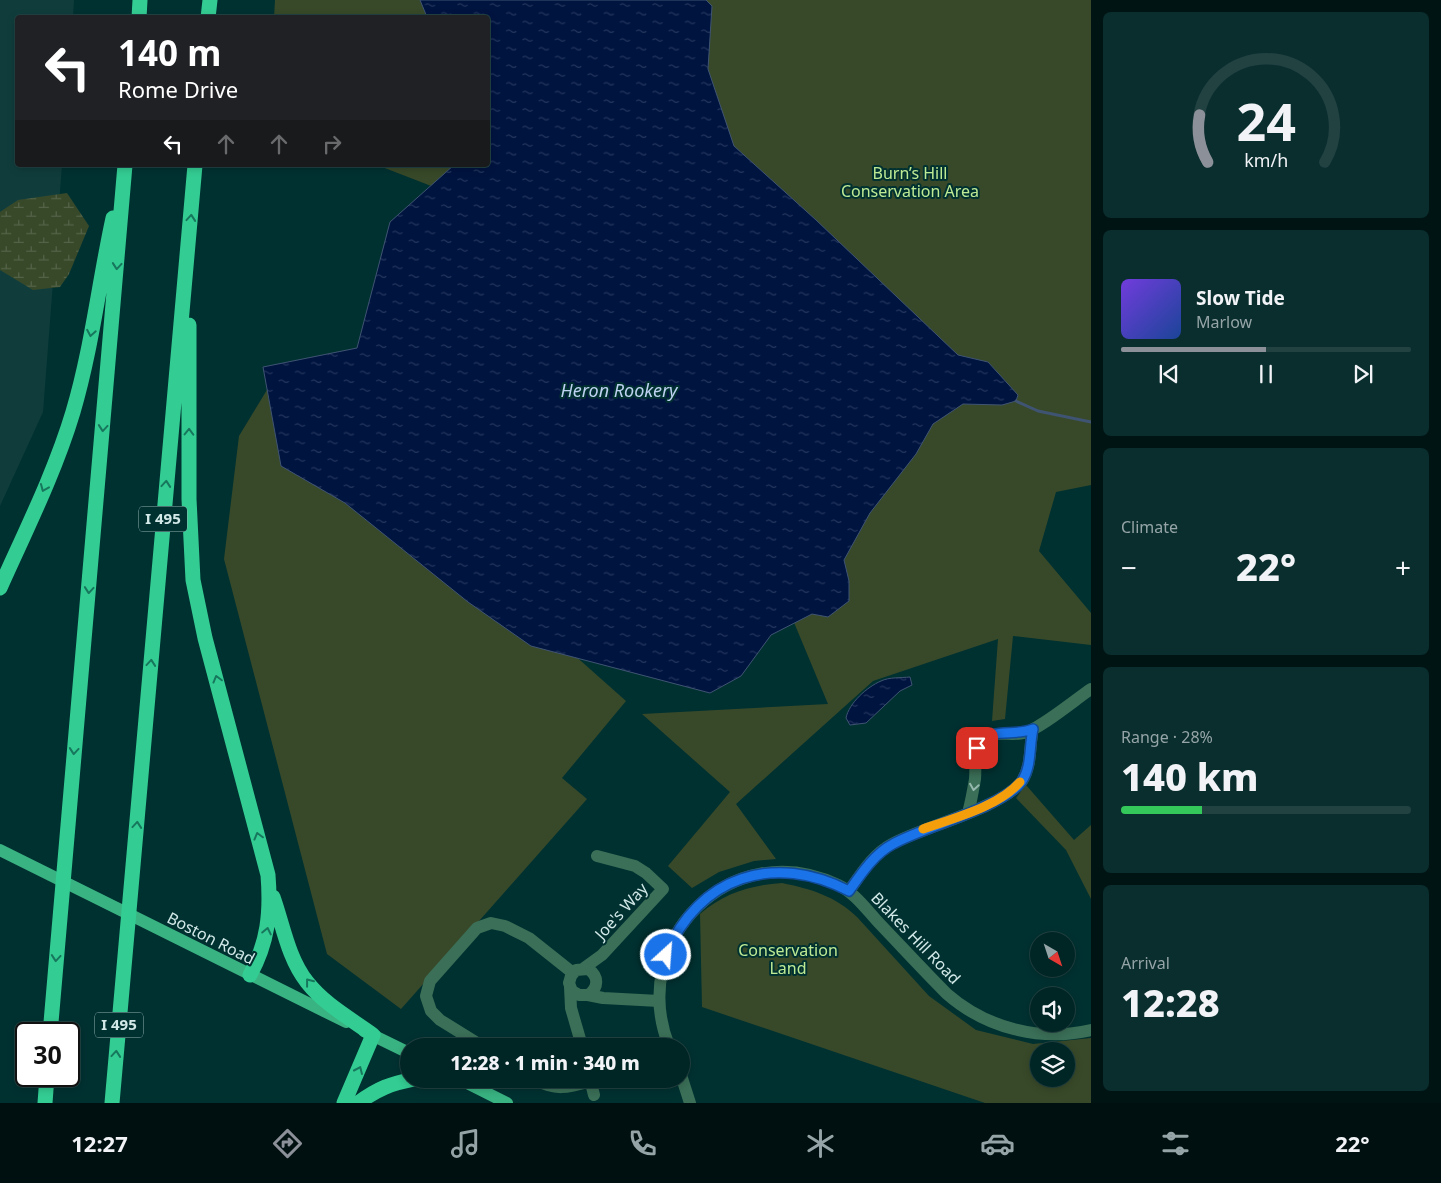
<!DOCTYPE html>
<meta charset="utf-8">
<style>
body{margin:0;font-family:"Noto Sans",sans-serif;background:#0a2d2d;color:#f1f3f6;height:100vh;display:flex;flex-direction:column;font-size:19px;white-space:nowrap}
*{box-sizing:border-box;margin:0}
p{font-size:16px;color:#95a5a7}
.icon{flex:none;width:28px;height:28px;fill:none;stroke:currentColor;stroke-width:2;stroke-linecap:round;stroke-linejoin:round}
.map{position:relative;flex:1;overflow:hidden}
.sheet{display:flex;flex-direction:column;gap:12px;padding:12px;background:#001414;width:350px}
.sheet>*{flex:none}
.hud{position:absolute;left:15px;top:15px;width:475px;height:152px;border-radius:5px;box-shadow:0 2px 8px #0003,0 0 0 1px #224242;background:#202124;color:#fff;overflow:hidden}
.needle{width:32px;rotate:141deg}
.controls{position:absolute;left:1030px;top:932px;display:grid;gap:10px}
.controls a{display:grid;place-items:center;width:45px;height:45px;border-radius:50%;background:#002525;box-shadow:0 2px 8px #0003,0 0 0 1px #224242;font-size:25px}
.speed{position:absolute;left:15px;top:1022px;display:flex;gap:10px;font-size:25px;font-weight:700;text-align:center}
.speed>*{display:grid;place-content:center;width:65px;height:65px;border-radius:50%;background:#002525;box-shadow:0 2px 8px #0003,0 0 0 1px #224242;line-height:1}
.speed .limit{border:2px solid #111;border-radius:8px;background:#fff;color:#111}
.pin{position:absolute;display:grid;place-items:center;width:42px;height:42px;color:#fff;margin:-21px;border-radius:10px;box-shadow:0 2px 8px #0006}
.me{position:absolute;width:55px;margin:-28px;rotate:26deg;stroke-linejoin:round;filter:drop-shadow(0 0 4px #0008)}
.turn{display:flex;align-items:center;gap:18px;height:105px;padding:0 20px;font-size:22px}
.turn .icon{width:65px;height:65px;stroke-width:2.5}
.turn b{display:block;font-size:35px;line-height:42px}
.lanes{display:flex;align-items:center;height:48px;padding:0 20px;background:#0003;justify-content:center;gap:25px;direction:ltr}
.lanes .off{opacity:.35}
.big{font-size:38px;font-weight:800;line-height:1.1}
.sheet .card{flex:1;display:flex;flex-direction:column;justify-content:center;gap:8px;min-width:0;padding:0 18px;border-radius:8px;background:#0a2d2d}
.sheet .dial{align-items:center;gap:0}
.dial svg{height:130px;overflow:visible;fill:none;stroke:#224242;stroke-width:7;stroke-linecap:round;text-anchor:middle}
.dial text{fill:#f1f3f6;stroke:none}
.song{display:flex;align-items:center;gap:15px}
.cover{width:60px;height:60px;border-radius:8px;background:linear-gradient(135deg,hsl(260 70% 55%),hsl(220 70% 35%))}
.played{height:5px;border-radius:2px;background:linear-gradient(90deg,#8c9099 50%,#224242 50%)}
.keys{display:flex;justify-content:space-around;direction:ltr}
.heat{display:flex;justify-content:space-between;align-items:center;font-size:28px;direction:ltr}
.charge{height:8px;border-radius:4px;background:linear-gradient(90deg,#34c759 28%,#224242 0)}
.trip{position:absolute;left:400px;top:1038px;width:290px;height:50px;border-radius:25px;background:#002525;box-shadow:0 2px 8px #0003,0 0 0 1px #224242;font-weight:800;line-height:50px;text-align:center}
.dock{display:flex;height:80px;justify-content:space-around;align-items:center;background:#000f0f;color:#95a5a7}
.dock .icon{width:35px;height:35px}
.dock .selected{color:#8c9099}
.dock b{font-size:22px;color:#f1f3f6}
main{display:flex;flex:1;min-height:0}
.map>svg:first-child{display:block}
.built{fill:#103d3c}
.wetland{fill:url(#wetland-marsh)}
.park{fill:#384929;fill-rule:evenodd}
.water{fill:url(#water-ripples);stroke:#3f5472}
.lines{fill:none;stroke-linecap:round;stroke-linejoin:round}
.stream{stroke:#3f5472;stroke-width:3}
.minor{stroke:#3b6f57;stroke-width:12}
.major{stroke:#3ab382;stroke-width:12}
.highway{stroke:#33cd93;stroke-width:15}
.oneway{stroke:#17775d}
.oneway2{stroke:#96b8ae}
.route-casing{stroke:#114b97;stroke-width:12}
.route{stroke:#1a73e8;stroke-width:9}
.slow{stroke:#f59e0b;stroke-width:9}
.labels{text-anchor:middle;stroke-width:4;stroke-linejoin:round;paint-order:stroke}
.shield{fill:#003131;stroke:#93b2b1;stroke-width:1}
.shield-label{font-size:15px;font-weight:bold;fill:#d2e9e8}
.park-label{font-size:16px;fill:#beea94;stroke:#003131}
.street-label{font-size:16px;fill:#d2e9e8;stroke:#003131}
.water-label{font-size:18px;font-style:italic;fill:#bed2f1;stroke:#003131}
</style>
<main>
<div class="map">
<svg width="1091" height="1103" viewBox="0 0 1091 1103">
<defs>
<pattern id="wetland-marsh" width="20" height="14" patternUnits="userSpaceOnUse" patternTransform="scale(1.25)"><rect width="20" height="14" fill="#384929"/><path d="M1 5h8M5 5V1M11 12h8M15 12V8" fill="none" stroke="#546348"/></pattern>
<pattern id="water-ripples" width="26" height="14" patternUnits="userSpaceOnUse" patternTransform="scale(1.25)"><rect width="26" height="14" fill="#001440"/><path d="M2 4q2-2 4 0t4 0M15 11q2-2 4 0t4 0" fill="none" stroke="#24365c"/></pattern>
</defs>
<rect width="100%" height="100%" fill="#003131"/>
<!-- built -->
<path class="built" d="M 0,0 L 74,0 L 73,17 L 18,18 L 18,165 L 62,165 L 43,412 L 0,506 Z"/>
<!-- wetland -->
<path class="wetland" d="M 67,193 L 89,226 L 69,274 L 60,287 L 33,290 L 0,270 L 0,212 L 18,200 Z"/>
<!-- park -->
<path class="park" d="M 275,0 L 1091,0 L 1091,485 L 1056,492 L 1039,551 L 1091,613 L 1091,645 L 1013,636 L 1005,719 L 992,721 L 998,639 L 873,681 L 736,804 L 776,859 L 754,861 L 719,872 L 692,888 L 668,866 L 730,792 L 642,714 L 828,704 L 707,414 L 806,331 L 377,165 L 488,165 L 488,18 L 274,18 Z
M 270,385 L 626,701 L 562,778 L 587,799 L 401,1009 L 327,954 L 224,559 L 239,436 Z
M 1026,785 L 1074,840 L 1091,825 L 1091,899 L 1066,850 L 1016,798 Z
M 782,883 C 811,889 835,896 857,917 L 929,996 L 976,1030 L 1033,1044 L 1091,1038 L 1091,1103 L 985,1103 L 702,1007 L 700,914 C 724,893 751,885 782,883 ZM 1039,1051 L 1066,1051 L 1066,1079 L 1039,1079 Z"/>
<!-- water -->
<path class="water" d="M 420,0 L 706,0 L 712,6 L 708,69 L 734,146 L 816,220 L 958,355 L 988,362 L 1018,395 L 1016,401 L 1002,405 L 963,404 L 933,424 L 916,454 L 870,513 L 844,560 L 849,581 L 849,601 L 828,617 L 812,614 L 771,635 L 741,676 L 710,693 L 531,646 L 468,602 L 345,503 L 281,466 L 263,367 L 357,348 L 390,222 L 454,165 L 488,165 L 488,18 L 427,17 Z
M 910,677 L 912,685 L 900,691 L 866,723 L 850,725 L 846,718 C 849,703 867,687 881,681 C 889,677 901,678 910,677 Z"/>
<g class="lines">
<!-- stream -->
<path class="stream" d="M 1016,401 L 1038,411 L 1091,422"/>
<!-- minor -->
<path class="minor" d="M 968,813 C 971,802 973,791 975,779 C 976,769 974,759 977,749 C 985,726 1007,737 1024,733 C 1040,729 1076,699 1091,689
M 849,891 C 861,874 873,854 892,844 C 925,826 1002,808 1022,781 C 1032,766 1029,746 1033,729
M 584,968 L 602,955 L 663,889 L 646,873 L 635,866 L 597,856
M 570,987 L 571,1008 L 582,1046
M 588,995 C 599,988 599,976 588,969 L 576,970 L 571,976 L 569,983 L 572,991 L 579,995 L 588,995 L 603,998 L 659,1001
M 482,1046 L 440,1020 L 431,1011 L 426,996 L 430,981 L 477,928 L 491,923 L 505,926 L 529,938 L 573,973
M 669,1046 C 627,940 731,834 838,885 C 855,893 866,909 879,923 C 902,947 924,971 947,994 C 986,1028 1040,1042 1091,1030
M 681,1075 L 690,1103
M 533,1079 C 556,1091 567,1088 591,1081
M 590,1079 L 594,1095"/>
<!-- major -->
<path class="major" d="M 0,850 L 346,1022
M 364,1031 L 409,1053
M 459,1079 L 507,1103"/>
<!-- highway -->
<path class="highway" d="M 139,18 L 140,0
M 208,18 L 210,0
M 189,325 L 189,499 L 193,580 L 205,638 L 268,875 C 271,913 268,942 250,975
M 0,588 C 26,530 55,472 73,412 C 92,348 99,282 113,218
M 273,897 C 283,925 288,958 307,982 C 324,1004 351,1019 373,1035 L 344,1103
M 50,1034 L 125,165
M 444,1079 L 464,1081
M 45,1103 L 47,1076
M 112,1103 L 195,165
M 358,1103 C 379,1088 390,1084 414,1079"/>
</g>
<!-- one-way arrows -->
<defs><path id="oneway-chevron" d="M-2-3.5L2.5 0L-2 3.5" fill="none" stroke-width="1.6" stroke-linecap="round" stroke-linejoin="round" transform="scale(1.25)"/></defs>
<g class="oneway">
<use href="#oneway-chevron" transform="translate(191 218) rotate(-85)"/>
<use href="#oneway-chevron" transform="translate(117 266) rotate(95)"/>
<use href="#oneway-chevron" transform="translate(91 333) rotate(100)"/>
<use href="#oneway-chevron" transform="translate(103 428) rotate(95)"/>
<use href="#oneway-chevron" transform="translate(189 432) rotate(-89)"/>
<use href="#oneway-chevron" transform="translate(166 484) rotate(-85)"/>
<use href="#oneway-chevron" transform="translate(44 488) rotate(113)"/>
<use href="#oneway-chevron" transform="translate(89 590) rotate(95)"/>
<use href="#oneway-chevron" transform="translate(151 663) rotate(-85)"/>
<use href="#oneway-chevron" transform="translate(217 679) rotate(-105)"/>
<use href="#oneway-chevron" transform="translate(74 751) rotate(95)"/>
<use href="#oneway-chevron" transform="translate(137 825) rotate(-85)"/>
<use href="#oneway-chevron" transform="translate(258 836) rotate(-105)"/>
<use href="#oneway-chevron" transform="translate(267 931) rotate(-78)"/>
<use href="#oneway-chevron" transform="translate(56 958) rotate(95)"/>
<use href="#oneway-chevron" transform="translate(309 982) rotate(-128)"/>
<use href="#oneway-chevron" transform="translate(116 1054) rotate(-85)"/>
<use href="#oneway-chevron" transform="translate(359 1070) rotate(-66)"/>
</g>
<use class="oneway2" href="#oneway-chevron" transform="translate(974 787) rotate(99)"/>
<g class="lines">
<!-- route casing -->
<g class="route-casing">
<path id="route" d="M 666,955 C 698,876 775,852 849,891 C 861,874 874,854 893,844 C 925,826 1002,808 1022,781 C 1032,766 1029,746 1033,729 C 1009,738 994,724 977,748"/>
</g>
<!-- route -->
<use href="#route" class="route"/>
<!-- slow -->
<path class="slow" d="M 923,829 C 954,818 998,807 1020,782"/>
</g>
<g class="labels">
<!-- shield labels -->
<g class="shield">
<rect x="139" y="506.5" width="48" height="25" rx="4"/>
<rect x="95" y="1012.5" width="48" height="25" rx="4"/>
</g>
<g class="shield-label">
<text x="163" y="524">I 495</text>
<text x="119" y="1030">I 495</text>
</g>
<!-- park labels -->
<g class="park-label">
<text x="910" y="179">Burn’s Hill<tspan x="910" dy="18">Conservation Area</tspan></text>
<text x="788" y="956">Conservation<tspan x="788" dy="18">Land</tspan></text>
</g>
<!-- street labels -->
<g class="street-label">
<text transform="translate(621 911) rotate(-48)" y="6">Joe's Way</text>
<text transform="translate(211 938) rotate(27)" y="6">Boston Road</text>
<text transform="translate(916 938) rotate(46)" y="6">Blakes Hill Road</text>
</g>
<!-- water labels -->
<g class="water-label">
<text x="619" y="397">Heron Rookery</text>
</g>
</g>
</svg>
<div class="controls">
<a><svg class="needle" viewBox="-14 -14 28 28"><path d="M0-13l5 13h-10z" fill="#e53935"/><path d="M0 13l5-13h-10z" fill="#95a5a7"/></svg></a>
<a><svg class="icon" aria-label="sound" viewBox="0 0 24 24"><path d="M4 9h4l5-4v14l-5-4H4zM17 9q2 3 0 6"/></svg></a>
<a><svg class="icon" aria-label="layers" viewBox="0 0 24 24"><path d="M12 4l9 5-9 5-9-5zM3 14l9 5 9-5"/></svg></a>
</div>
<div class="speed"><div class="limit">30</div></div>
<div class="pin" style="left:977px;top:748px;background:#d93025"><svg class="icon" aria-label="arrive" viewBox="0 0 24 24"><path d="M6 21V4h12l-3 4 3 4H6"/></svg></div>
<svg class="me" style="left:666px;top:955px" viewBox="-20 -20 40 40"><circle r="17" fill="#1a73e8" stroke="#fff" stroke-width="3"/><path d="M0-11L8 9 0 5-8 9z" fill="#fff"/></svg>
<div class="trip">12:28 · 1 min · 340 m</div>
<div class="hud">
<div class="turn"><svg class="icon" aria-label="left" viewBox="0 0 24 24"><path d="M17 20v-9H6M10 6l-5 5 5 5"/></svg><div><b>140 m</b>Rome Drive</div></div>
<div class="lanes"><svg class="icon" aria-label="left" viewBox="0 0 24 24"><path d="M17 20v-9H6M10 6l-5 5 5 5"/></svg><svg class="icon off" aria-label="ahead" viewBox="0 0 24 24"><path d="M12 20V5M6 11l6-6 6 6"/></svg><svg class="icon off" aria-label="ahead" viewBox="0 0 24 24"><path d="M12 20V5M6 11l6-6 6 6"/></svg><svg class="icon off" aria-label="right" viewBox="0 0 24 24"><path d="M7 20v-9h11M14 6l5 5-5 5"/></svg></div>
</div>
</div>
<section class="sheet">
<div class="card dial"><svg viewBox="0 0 100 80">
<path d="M14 69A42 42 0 1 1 86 69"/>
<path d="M14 69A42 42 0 0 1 9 40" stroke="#8c9099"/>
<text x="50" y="56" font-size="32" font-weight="700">24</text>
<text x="50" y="72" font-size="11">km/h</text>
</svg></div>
<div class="card">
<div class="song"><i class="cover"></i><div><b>Slow Tide</b><p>Marlow</p></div></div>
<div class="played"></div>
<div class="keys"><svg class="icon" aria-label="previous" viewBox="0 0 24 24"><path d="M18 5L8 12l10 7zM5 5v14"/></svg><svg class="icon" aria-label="pause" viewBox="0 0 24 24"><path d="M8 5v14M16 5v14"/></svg><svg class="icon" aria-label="next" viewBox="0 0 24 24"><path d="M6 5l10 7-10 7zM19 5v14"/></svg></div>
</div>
<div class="card"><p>Climate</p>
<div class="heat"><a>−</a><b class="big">22°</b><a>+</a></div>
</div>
<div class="card"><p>Range · 28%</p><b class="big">140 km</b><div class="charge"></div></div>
<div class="card"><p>Arrival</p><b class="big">12:28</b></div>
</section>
</main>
<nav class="dock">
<b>12:27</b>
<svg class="icon selected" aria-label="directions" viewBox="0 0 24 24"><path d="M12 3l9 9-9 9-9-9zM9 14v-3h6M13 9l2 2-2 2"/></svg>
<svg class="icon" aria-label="music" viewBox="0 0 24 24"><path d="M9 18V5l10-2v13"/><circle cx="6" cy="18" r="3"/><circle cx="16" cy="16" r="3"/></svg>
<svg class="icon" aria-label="phone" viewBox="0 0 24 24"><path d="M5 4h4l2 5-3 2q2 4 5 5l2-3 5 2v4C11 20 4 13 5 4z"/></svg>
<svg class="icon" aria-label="climate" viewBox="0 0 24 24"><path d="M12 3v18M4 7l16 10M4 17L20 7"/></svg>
<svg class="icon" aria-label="car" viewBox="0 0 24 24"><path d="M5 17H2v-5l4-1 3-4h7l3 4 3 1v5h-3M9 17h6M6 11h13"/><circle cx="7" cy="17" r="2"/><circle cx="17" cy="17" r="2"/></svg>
<svg class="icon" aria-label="filters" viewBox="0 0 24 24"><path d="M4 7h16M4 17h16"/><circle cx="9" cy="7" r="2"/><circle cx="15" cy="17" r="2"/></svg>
<b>22°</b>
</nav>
